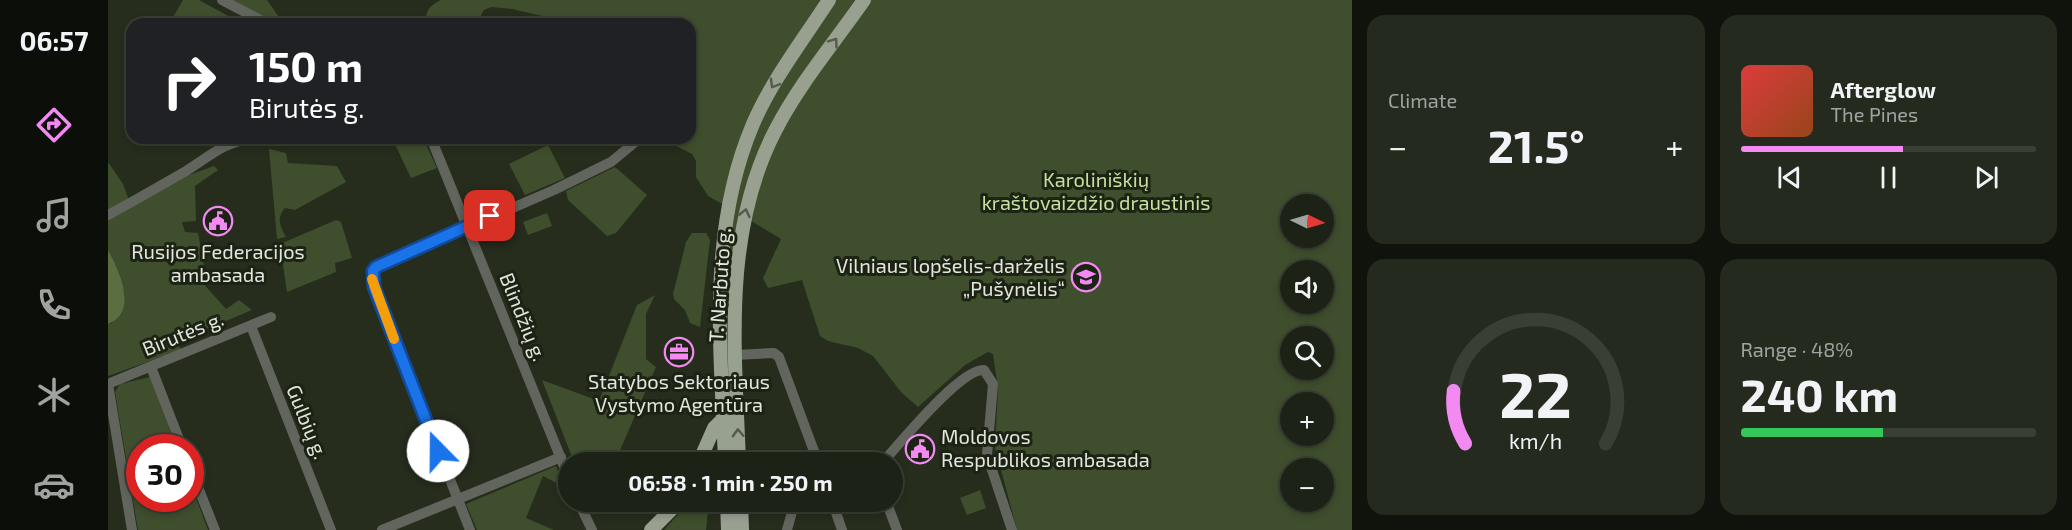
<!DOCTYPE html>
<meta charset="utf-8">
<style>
body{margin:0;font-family:"Exo 2",sans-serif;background:#252a1f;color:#f1f3f6;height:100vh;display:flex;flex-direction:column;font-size:22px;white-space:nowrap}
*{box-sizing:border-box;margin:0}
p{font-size:20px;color:#a0a4a1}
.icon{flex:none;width:33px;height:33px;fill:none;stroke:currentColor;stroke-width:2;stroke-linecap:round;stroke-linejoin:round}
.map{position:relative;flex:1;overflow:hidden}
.details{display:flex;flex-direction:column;gap:15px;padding:15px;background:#0f130c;width:720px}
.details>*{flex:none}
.hud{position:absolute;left:18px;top:18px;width:570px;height:126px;border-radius:18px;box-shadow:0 3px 9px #0003,0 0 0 2px #3a3f35;background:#202124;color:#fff;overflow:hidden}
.needle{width:39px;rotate:95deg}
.fabs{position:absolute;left:1172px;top:194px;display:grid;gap:12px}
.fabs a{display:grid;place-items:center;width:54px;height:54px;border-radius:50%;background:#1c2216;box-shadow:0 3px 9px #0003,0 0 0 2px #3a3f35;font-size:30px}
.speed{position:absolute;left:18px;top:434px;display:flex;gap:12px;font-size:30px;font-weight:700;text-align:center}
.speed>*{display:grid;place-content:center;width:78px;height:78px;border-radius:50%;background:#1c2216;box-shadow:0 3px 9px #0003,0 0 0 2px #3a3f35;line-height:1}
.speed .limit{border:9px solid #d22;background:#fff;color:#111}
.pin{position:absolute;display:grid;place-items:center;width:51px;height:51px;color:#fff;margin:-26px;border-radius:12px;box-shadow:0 3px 9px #0006}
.me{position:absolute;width:66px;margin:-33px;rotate:338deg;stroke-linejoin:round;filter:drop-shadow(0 0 4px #0008)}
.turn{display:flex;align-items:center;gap:21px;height:126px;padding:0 24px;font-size:27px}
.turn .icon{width:78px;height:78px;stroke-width:2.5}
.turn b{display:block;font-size:42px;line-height:51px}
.big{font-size:45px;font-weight:700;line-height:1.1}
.details .tile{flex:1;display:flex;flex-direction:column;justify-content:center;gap:9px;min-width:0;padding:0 21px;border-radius:18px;background:#252a1f}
.details .dial{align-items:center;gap:0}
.dial svg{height:156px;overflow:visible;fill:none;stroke:#3a3f35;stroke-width:7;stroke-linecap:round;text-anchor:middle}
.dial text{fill:#f1f3f6;stroke:none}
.song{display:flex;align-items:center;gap:18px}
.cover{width:72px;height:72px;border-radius:9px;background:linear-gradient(135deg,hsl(0 70% 55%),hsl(20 70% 35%))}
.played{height:6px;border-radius:3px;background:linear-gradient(90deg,#f28af2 55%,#3a3f35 55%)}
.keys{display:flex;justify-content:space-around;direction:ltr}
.heat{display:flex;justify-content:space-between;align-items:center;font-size:33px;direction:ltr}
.charge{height:9px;border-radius:4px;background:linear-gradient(90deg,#34c759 48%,#3a3f35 0)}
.details .tiles{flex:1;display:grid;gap:15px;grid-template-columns:repeat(2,1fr)}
.trip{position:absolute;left:450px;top:452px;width:345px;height:60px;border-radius:30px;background:#1c2216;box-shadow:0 3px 9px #0003,0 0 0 2px #3a3f35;font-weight:700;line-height:60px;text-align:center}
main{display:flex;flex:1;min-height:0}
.menu{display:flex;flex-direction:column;width:108px;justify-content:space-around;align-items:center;background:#0b0e09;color:#a0a4a1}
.menu .icon{width:42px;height:42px}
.menu .current{color:#f28af2}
.menu b{font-size:27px;color:#f1f3f6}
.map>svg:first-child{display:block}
.green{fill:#3f4e2c;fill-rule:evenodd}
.water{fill:#5b6e42}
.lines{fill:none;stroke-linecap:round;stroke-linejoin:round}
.minor{stroke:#62655e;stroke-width:10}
.major{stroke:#98a090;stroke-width:14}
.oneway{stroke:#545b4c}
.route-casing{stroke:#114b97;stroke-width:15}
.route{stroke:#1a73e8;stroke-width:10}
.slow{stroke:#f59e0b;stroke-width:10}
.labels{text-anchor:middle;stroke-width:6;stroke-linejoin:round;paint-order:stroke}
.park-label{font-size:20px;fill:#c3e29b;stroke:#1d2314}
.poi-label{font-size:20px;fill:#e2e7dd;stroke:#1d2314}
.street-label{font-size:20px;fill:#e2e7dd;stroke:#1d2314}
</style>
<main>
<nav class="menu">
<b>06:57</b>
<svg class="icon current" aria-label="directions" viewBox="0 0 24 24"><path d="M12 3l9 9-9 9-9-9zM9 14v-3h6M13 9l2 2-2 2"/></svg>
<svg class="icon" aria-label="music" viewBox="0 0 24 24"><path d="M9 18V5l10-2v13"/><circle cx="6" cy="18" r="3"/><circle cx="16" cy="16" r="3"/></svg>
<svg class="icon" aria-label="phone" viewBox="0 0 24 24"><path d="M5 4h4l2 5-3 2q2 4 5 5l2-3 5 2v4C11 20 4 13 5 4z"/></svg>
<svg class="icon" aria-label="climate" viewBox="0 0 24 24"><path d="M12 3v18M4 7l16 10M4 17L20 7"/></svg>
<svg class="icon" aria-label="car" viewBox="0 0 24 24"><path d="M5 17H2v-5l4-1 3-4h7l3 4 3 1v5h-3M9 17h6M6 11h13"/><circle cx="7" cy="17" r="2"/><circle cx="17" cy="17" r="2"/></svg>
</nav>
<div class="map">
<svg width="1244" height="530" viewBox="0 0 1244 530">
<rect width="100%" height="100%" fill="#262d1d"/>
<!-- green -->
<path class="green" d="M 75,0 L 91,0 L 135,24 L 61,24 Z
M 124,0 L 159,0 L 173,20 L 172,23 L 166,23 Z
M 333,0 L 1244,0 L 1244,530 L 909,530 L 887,447 L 890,388 L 885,354 L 880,352 L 857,365 L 810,407 L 793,392 L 765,356 L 750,348 L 720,341 L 712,336 L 694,280 L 660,288 L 655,278 L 673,239 L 632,214 L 622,278 L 621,401 L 617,297 L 625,210 L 600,196 L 588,177 L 588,161 L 584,154 L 553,138 L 582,138 L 582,24 L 469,24 L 404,9 L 383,7 L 376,10 L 368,24 L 320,24 C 315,12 322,5 333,0 ZM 1182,204 L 1215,204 L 1215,237 L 1182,237 ZM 1182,270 L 1215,270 L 1215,303 L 1182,303 ZM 1182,336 L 1215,336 L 1215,369 L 1182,369 ZM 1182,402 L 1215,402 L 1215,435 L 1182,435 ZM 1182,468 L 1215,468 L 1215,501 L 1182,501 Z
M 284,138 L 315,138 L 329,168 L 303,178 Z
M 440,145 L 457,178 L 417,195 L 401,164 Z
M 161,149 L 178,153 L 180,163 L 229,166 L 238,182 L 187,210 L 177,208 C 168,218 172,226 178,237 L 169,239 Z
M 0,162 L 15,184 L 23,206 L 78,176 L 106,166 L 110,170 L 87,186 L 88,221 L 74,222 L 77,232 L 90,233 L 98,275 L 93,281 L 118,309 L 131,300 L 144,310 L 75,339 L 68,337 L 73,350 L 0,376 L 0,324 L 4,323 L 17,295 L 0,250 Z
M 507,167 L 539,195 L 508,233 L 499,236 L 460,200 L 458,191 Z
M 439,213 L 444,226 L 420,235 L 415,222 Z
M 228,220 L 233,222 L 244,258 L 227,263 L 228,272 L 179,292 L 172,244 Z
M 584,233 L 598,233 L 602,240 L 592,327 L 582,323 L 577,310 L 566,299 L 565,294 L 578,242 Z
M 547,295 L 538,314 L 538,359 L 548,367 L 507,462 L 466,462 L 434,380 L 491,401 L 529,305 Z
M 42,377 L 68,447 L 32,447 L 32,498 L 82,498 L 83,485 L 100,530 L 30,530 L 7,392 L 12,384 Z
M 448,466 L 456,487 L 435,476 L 418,518 L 446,530 L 369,530 L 358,504 Z
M 872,490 L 878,508 L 859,515 L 852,498 Z
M 582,501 L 601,501 L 598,530 L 556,530 Z"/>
<!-- water -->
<path class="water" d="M 0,250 C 11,271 31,312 0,324 Z"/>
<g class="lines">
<!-- minor -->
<path class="minor" d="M 114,0 L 160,24
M 323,138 L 460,476
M 0,215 C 26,201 52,186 78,171 C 104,155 112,144 144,138
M 143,326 L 223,530
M 627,355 L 666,353 L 671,357 L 710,462
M 43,367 L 74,447
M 0,384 L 163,317
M 0,384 L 24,530
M 775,462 C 792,443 853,368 876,370 L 885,384 L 879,455 L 904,530
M 82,467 L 107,530
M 470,501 L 484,530
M 724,501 L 734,530
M 778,501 L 789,530
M 274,530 L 453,457
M 362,530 L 266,287 L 265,271 L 269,267 L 446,190 L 503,162 L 532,138
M 679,530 L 687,501"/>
<!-- major -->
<path class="major" d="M 591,462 L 606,428 L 618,416
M 617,462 C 613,348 599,232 645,124 C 664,80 695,40 721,0
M 631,462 C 627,351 614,234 667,131 C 691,84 726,43 756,0
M 619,501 L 620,530
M 633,501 L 634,530
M 543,530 L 572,501"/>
</g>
<!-- one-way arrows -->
<defs><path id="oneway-chevron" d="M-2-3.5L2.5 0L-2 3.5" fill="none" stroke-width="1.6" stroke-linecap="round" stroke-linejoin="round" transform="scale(1.5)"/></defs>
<g class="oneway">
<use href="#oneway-chevron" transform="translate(726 42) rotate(-54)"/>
<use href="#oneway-chevron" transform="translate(666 84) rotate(120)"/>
<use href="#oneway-chevron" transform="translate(637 213) rotate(-77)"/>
<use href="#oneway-chevron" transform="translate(630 433) rotate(-92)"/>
</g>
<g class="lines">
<!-- route casing -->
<g class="route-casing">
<path id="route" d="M 330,451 L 266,287 L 265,271 L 268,267 L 382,216"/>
</g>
<!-- route -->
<use href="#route" class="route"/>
<!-- slow -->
<path class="slow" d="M 264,279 L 286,339"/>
</g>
<!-- icons -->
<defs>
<g id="civic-ring" transform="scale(1.5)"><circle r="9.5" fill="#1d2314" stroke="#f28af2" stroke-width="1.5"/><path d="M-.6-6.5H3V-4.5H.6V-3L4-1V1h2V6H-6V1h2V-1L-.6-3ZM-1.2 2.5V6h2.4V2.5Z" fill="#f28af2"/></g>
<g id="school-ring" transform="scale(1.5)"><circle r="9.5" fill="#1d2314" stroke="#f28af2" stroke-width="1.5"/><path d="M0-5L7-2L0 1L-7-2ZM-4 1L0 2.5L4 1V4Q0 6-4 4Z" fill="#f28af2"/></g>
<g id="office-ring" transform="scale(1.5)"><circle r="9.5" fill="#1d2314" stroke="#f28af2" stroke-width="1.5"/><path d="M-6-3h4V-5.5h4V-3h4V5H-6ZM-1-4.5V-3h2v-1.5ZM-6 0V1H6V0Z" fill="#f28af2"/></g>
</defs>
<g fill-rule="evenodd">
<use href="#civic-ring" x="110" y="221"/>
<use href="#school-ring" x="978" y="277"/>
<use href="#office-ring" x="571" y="352"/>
<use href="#civic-ring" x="812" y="449"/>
</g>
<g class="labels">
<!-- park labels -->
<g class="park-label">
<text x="988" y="187">Karoliniškių<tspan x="988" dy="23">kraštovaizdžio draustinis</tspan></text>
</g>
<!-- poi labels -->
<g class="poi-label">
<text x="110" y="259">Rusijos Federacijos<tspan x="110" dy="23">ambasada</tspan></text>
<text x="957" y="273" text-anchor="end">Vilniaus lopšelis-darželis<tspan x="957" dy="23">„Pušynėlis“</tspan></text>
<text x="571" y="389">Statybos Sektoriaus<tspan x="571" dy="23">Vystymo Agentūra</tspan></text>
<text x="833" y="444" text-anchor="start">Moldovos<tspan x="833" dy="23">Respublikos ambasada</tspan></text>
</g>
<!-- street labels -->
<g class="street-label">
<text transform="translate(612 285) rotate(-86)" y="7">T. Narbuto g.</text>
<text transform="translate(415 317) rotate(68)" y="7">Blindžių g.</text>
<text transform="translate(75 334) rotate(-22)" y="7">Birutės g.</text>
<text transform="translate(199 422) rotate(68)" y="7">Gulbių g.</text>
</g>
</g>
</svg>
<div class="fabs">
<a><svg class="needle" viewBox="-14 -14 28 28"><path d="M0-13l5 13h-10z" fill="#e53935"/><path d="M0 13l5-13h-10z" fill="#a0a4a1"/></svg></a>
<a><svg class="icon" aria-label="sound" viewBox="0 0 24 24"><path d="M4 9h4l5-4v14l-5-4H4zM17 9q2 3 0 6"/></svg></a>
<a><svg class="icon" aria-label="search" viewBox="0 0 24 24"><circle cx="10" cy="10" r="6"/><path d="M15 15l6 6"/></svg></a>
<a>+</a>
<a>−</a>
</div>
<div class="speed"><div class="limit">30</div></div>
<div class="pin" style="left:382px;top:216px;background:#d93025"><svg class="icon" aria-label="arrive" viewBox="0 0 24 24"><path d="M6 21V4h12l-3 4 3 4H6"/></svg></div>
<svg class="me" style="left:330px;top:451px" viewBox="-20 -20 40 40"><circle r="19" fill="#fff"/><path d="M0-13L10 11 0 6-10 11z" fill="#1a73e8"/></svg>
<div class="trip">06:58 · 1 min · 250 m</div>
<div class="hud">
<div class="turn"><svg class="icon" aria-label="right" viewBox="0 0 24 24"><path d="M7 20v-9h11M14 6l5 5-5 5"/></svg><div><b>150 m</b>Birutės g.</div></div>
</div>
</div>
<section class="details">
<div class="tiles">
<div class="tile"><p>Climate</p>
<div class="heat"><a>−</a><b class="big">21.5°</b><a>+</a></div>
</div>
<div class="tile">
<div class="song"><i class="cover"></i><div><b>Afterglow</b><p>The Pines</p></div></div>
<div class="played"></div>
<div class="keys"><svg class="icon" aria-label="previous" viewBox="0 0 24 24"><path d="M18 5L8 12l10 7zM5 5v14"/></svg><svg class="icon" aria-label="pause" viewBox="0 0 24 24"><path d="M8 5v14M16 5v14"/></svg><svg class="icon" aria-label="next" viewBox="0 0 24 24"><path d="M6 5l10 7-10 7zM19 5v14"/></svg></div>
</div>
<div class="tile dial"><svg viewBox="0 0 100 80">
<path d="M14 69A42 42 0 1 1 86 69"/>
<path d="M14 69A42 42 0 0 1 8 42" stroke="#f28af2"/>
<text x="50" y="56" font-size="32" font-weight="700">22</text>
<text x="50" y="72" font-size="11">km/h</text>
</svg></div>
<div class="tile"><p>Range · 48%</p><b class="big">240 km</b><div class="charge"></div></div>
</div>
</section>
</main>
